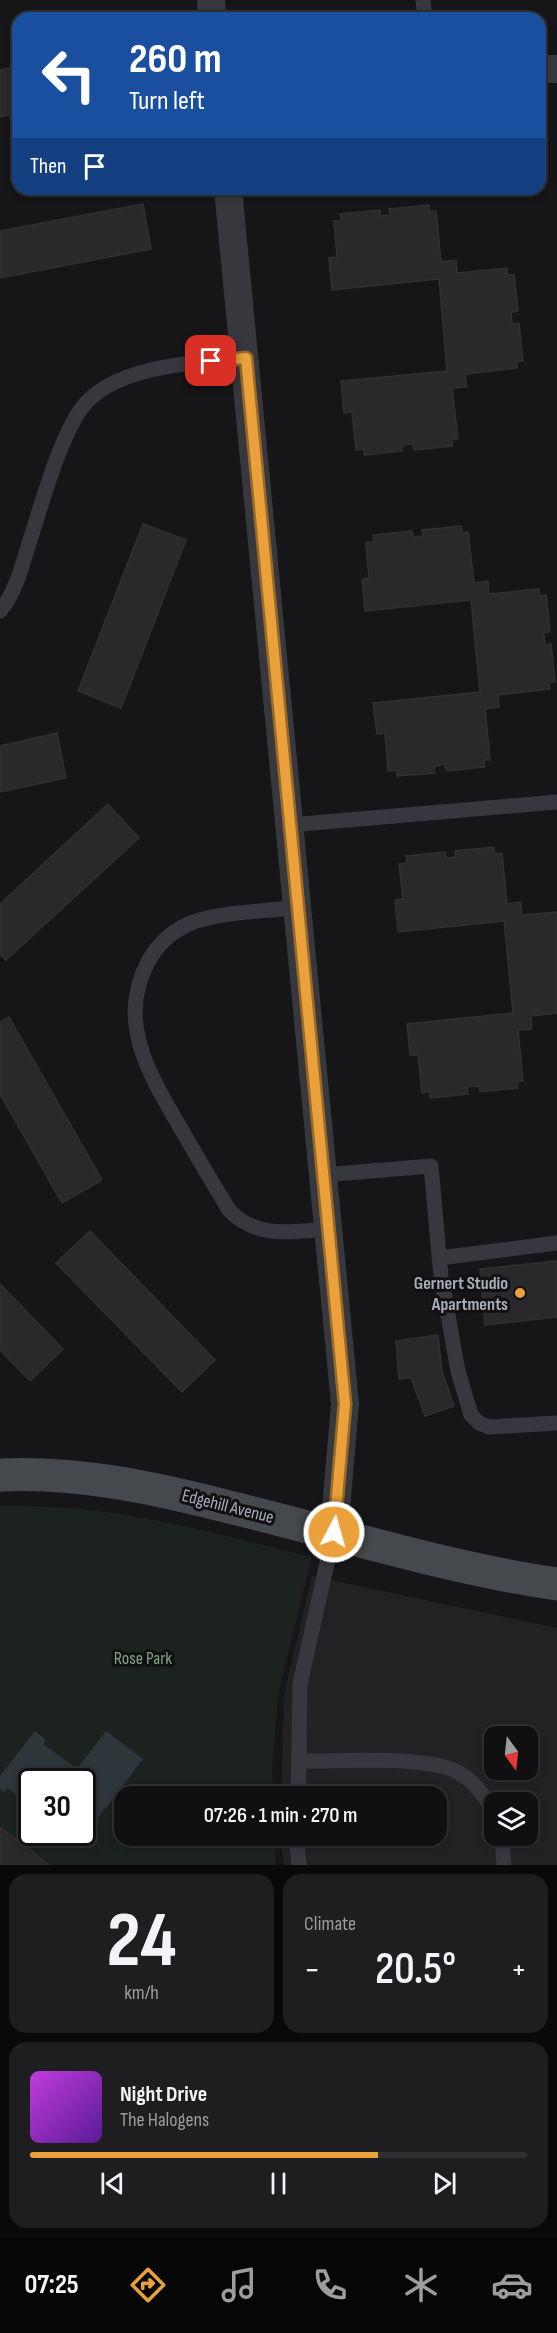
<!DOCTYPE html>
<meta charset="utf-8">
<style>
body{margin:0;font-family:"Sofia Sans Condensed",sans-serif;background:#1e1e20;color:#f1f3f6;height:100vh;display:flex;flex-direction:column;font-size:22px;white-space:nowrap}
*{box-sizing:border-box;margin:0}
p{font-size:20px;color:#9c9d9f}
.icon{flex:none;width:33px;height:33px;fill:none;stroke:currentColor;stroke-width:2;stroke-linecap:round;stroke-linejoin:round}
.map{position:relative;height:1865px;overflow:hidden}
.details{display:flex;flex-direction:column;gap:9px;padding:9px;background:#09090a;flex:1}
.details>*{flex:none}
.guide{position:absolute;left:12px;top:12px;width:534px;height:183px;border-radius:18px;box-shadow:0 3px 9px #0003,0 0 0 2px #303032;background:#1a4fa0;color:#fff;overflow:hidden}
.needle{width:39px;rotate:165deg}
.tools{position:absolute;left:484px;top:1726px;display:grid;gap:12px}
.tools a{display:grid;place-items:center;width:54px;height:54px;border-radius:12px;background:#101012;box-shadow:0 3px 9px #0003,0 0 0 2px #303032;font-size:30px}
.speed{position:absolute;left:18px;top:1768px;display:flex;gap:12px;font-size:30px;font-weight:700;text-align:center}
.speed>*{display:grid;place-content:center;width:78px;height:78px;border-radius:50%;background:#101012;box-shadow:0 3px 9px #0003,0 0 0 2px #303032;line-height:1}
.speed .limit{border:3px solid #111;border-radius:9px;background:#fff;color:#111}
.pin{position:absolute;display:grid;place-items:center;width:51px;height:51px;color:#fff;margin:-26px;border-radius:12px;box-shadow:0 3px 9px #0006}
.me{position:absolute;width:66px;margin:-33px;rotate:6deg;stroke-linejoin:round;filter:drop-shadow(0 0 4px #0008)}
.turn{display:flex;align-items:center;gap:21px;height:126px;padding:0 18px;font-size:27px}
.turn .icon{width:78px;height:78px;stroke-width:2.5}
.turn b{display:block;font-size:42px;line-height:51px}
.then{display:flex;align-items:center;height:57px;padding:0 18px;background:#0003;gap:12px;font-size:22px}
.big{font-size:45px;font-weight:600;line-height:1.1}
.details .card{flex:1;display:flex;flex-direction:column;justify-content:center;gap:9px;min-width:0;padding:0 21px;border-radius:18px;background:#1e1e20}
.details .dial{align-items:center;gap:0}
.dial b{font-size:78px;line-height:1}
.song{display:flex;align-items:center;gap:18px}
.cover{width:72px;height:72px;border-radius:9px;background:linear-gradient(135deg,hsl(290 70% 55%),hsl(270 70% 35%))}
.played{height:6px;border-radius:3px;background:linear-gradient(90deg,#eaa13c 70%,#303032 70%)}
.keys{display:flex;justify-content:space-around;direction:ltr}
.heat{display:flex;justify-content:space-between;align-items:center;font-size:33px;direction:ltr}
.details .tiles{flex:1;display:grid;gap:9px;grid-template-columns:1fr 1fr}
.card:last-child{grid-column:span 2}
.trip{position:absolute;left:114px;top:1786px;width:333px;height:60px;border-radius:18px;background:#101012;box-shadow:0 3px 9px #0003,0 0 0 2px #303032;font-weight:600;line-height:60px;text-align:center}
.tabs{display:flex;height:96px;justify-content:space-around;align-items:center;background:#060607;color:#9c9d9f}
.tabs .icon{width:42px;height:42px}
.tabs .selected{color:#eaa13c}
.tabs b{font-size:27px;color:#f1f3f6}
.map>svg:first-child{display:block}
.built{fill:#222225;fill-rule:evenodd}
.green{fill:#1c221d;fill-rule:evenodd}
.water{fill:#2d363b}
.building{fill:#29292c;stroke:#303034;stroke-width:1.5}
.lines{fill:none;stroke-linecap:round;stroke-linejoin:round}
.lane{stroke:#37383d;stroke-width:15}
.street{stroke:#37383d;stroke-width:28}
.secondary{stroke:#45484c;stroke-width:33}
.route-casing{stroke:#986927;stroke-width:15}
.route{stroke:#eaa13c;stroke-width:10}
.poi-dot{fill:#eaa13c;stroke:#111113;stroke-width:2}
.labels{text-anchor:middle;stroke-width:6;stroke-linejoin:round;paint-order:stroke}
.poi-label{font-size:18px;font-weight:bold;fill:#a8aeb7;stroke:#111113;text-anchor:end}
.street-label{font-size:18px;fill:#a8aeb7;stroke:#111113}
.park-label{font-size:18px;fill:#81a180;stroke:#111113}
</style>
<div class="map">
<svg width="557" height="1865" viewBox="0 0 557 1865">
<rect width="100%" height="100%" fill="#161618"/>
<!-- built -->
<path class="built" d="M 312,1576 L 557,1628 L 557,1865 L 284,1865 L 280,1836 L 436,1836 L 436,1797 L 281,1797 L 284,1695 ZM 495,1737 L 528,1737 L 528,1770 L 495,1770 ZM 495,1803 L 528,1803 L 528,1836 L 495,1836 Z"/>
<!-- green -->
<path class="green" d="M 0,1506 C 107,1502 209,1532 312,1557 L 278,1694 L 272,1771 L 273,1797 L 124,1797 L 124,1836 L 275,1836 L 276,1865 L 0,1865 ZM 32,1782 L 82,1782 L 82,1833 L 32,1833 Z"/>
<!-- water -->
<path class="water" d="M 35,1731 L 46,1740 L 43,1744 L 77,1769 L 106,1731 L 143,1759 L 79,1843 L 66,1833 L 82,1833 L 82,1782 L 32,1782 L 31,1807 L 8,1788 L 4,1792 L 0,1789 L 0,1776 Z"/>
<!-- building -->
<path class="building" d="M 18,66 L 18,113 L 0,117 L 0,70 Z
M 143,204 L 151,249 L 0,278 L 0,231 Z
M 429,205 L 429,212 L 436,211 L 441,262 L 456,260 L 457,273 L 507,268 L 507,275 L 514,275 L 518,311 L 511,312 L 512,324 L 519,323 L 523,361 L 517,362 L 517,368 L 465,374 L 467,387 L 452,388 L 458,439 L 452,439 L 452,446 L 414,450 L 413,444 L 402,445 L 402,451 L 364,455 L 364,449 L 356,450 L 352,412 L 344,413 L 341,381 L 447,371 L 439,279 L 332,290 L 329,258 L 337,257 L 334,221 L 341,221 L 340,214 L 380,210 L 380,216 L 390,215 L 389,209 Z
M 143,524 L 186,540 L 121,708 L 78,691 Z
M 461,526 L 462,533 L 468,532 L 474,583 L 488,581 L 489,594 L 539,589 L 540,596 L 546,595 L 550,632 L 544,633 L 545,645 L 551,644 L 555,682 L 549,683 L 550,689 L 498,695 L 499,707 L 485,709 L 490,760 L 484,760 L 484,767 L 446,771 L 445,764 L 434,766 L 435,773 L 397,776 L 396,770 L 388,771 L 385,733 L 377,734 L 373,703 L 480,692 L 471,600 L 365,611 L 362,579 L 369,578 L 366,542 L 374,542 L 373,535 L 412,531 L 413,537 L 423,536 L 422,530 Z
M 57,733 L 66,778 L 0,792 L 0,746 Z
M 108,804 L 139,838 L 6,960 L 0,954 L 0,904 Z
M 494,847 L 495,854 L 502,853 L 507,904 L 521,902 L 522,915 L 557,912 L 557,1013 L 531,1016 L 532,1029 L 518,1030 L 523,1081 L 517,1082 L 518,1088 L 480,1092 L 479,1086 L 467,1087 L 468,1094 L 430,1098 L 429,1091 L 422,1093 L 418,1055 L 410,1055 L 407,1024 L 513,1013 L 504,921 L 398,932 L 395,900 L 403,899 L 399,864 L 407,863 L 406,856 L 445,852 L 446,858 L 456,857 L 455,851 Z
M 9,1017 L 102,1180 L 62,1203 L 0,1094 L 0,1022 Z
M 90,1231 L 215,1360 L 182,1392 L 56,1263 Z
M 557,1261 L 557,1317 L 485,1325 L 480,1269 Z
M 0,1284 L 63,1349 L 30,1381 L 0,1350 Z
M 438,1335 L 442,1371 L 454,1406 L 425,1416 L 411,1378 L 399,1379 L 396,1341 Z
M 0,1827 L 49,1865 L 0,1865 Z"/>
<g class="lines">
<!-- lane -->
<path class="lane" d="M 423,0 L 425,18
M 0,611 C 18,590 24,557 33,531 C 44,496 60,439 81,409 C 112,365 198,362 246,358
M 290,825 L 557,802
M 299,907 C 264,912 223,911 191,923 C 172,931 157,945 148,962 C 116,1021 150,1076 180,1127 C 196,1155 212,1182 229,1210 C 256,1239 292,1232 328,1229
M 323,1175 L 431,1166 L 441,1276 L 458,1371 L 471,1415 L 479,1423 L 489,1427 L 557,1423
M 439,1258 L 557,1243
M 299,1761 C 339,1762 430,1754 461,1774 C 476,1783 485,1798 495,1812
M 298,1797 L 300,1684 L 334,1532
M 296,1836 L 299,1865
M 502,1836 L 504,1865"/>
<!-- street -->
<path class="street" d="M 211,0 L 212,18
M 540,69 L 557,69
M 228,189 L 345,1404 L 334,1532"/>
<!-- secondary -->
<path class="secondary" d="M 0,1475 C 77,1471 155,1488 229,1507 C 338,1533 446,1568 557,1584"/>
</g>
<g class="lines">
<!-- route casing -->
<g class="route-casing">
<path id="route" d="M 211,361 L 246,358 L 345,1404 L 334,1532"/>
</g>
<!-- route -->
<use href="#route" class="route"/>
</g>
<!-- markers -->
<circle class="poi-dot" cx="520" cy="1293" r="6"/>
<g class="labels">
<!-- poi labels -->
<g class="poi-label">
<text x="508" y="1289">Gernert Studio<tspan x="508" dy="21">Apartments</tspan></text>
</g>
<!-- street labels -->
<g class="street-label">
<text transform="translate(228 1506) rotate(14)" y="6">Edgehill Avenue</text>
</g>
<!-- park labels -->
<g class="park-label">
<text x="143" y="1664">Rose Park</text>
</g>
</g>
</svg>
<div class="tools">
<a><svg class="needle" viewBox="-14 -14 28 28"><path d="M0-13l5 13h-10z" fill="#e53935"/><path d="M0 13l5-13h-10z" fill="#9c9d9f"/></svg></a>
<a><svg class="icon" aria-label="layers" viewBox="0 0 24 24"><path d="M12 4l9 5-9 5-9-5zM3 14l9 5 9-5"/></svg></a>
</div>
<div class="speed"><div class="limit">30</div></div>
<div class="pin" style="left:211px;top:361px;background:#d93025"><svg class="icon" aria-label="arrive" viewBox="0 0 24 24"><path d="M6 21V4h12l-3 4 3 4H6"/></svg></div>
<svg class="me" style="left:334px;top:1532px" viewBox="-20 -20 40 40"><circle r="17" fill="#eaa13c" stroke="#fff" stroke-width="3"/><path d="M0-11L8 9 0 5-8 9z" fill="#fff"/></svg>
<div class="trip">07:26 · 1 min · 270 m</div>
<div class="guide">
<div class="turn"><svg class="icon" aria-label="left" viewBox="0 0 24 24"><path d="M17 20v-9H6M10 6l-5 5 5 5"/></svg><div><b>260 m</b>Turn left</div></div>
<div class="then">Then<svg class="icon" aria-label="arrive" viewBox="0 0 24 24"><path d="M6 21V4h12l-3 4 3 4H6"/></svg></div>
</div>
</div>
<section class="details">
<div class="tiles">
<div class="card dial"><b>24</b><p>km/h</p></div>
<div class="card"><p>Climate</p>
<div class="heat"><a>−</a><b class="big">20.5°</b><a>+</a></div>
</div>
<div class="card">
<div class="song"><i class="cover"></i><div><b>Night Drive</b><p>The Halogens</p></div></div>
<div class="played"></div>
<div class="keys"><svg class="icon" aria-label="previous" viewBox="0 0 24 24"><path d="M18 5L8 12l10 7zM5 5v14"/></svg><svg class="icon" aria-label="pause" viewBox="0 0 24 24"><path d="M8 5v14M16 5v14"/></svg><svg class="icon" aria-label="next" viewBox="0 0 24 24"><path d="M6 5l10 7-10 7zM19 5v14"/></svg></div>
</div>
</div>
</section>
<nav class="tabs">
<b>07:25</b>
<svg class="icon selected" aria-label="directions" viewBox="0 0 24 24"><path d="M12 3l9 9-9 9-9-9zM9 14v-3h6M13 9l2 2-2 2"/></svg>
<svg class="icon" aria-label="music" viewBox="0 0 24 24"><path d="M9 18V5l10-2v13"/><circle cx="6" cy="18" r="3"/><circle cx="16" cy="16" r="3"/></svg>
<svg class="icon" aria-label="phone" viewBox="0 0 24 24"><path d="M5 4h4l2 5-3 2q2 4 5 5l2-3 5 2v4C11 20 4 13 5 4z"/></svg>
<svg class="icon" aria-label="climate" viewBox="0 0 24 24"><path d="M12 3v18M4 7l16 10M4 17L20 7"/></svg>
<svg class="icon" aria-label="car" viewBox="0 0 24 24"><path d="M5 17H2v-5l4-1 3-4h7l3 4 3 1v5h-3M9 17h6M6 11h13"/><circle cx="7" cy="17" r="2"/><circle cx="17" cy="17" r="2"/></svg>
</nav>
